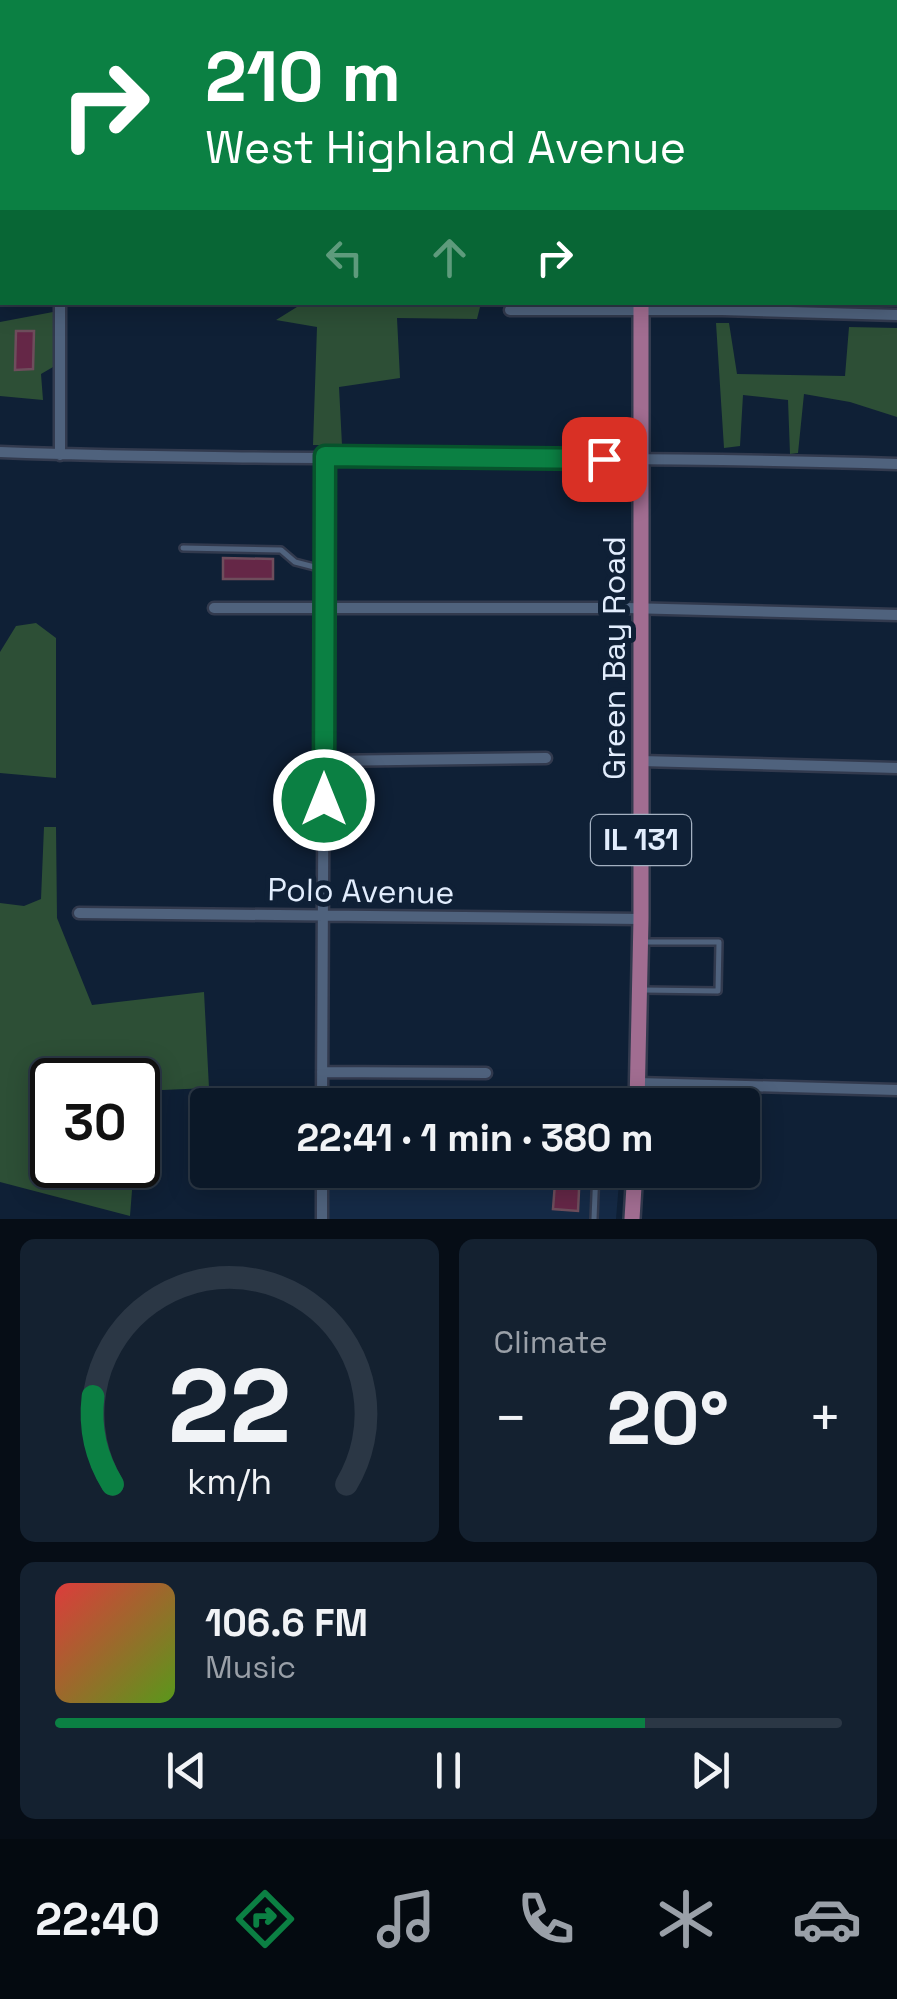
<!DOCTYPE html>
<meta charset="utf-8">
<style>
body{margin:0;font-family:"Space Grotesk",sans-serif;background:#142130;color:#f1f3f6;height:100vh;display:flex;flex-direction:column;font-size:38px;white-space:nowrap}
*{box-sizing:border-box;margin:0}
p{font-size:32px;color:#9aa0a8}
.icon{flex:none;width:55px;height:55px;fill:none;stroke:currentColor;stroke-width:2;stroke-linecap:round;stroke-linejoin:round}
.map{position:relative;height:1219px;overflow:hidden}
.drawer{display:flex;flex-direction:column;gap:20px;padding:20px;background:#060d16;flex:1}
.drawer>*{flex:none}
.guide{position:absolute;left:0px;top:0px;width:898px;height:305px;box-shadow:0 5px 25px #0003,0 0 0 2px #2b3745;background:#0b8043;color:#fff;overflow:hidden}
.speed{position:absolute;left:30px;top:1058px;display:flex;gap:20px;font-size:50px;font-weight:700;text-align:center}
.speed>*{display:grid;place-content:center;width:130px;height:130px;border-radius:50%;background:#0b1828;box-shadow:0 5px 25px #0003,0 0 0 2px #2b3745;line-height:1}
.speed .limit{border:5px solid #111;border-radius:15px;background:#fff;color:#111}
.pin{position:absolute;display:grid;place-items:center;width:85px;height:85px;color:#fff;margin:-42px;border-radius:20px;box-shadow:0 5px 15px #0006}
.me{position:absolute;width:110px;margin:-55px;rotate:0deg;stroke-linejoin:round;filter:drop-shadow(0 0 8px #0008)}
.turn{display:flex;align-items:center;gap:35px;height:210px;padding:0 40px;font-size:45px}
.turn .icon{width:130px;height:130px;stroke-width:2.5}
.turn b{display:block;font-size:70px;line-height:85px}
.lanes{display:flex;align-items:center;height:95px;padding:0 40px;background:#0003;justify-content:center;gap:50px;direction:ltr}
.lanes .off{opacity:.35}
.big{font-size:75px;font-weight:700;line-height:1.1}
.drawer .widget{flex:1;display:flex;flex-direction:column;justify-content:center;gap:15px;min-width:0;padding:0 35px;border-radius:15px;background:#142130}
.drawer .dial{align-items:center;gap:0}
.dial svg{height:260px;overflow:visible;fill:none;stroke:#2b3745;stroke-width:7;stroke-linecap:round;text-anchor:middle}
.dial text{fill:#f1f3f6;stroke:none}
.song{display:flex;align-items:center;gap:30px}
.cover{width:120px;height:120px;border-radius:15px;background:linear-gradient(135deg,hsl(0 70% 55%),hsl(90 70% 35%))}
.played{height:10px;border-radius:5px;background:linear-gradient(90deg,#0b8043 75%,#2b3745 75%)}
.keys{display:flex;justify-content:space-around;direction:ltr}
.heat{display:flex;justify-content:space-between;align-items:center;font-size:55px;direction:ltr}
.drawer .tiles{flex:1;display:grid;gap:20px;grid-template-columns:1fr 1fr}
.widget:last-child{grid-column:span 2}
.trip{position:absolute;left:190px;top:1088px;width:570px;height:100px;border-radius:10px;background:#0b1828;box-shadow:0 5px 25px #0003,0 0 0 2px #2b3745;font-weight:700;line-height:100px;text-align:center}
.tab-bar{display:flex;height:160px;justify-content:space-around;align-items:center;background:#040a10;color:#9aa0a8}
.tab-bar .icon{width:70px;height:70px}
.tab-bar .active{color:#0b8043}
.tab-bar b{font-size:45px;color:#f1f3f6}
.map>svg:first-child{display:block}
.built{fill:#152a46}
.green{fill:#2d4f36}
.building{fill:#652747;stroke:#6e4d5c;stroke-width:2.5}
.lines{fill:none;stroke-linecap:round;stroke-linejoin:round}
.lane-casing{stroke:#323a4e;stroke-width:10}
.street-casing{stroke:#323a4e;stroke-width:15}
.primary-casing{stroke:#323a4e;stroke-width:20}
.lane{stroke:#4f627d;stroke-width:5}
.street{stroke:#4f627d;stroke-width:10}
.primary{stroke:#a16d91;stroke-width:15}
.route-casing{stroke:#07532c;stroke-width:25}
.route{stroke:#0b8043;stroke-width:18}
.labels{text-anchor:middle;stroke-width:10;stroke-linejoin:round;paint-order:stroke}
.shield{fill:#0f2036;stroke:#a3b0c1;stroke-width:2.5}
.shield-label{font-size:30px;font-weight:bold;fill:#e2edfd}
.street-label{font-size:32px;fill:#e2edfd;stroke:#0f2036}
</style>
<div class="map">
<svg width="897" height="1219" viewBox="0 0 897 1219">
<rect width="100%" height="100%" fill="#0f2036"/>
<!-- built -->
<path class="built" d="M 316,1170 L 620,1170 L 616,1219 L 318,1219 Z"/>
<!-- green -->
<path class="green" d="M 305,302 L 468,302 L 481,303 L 477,319 L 397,318 L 400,378 L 339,387 L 342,445 L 313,445 L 317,327 L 276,320 Z
M 53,312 L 53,367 L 41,374 L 43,400 L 0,396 L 0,322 Z
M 716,323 L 729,323 L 737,374 L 845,376 L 849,327 L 897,328 L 897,417 L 850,402 L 804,394 L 798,453 L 790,454 L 788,400 L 743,395 L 740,446 L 724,448 Z
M 36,623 L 56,638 L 56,778 L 0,773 L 0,652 L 16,626 Z
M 44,827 L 56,827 L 57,918 L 92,1005 L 204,992 L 209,1088 L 139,1091 L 138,1111 L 138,1080 L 52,1080 L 52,1165 L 134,1165 L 130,1216 L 0,1182 L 0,903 L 24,906 L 41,899 Z"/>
<!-- building -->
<path class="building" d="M 16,331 L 34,331 L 33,369 L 15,370 Z
M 223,558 L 273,559 L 273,579 L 223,579 Z
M 556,1170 L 580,1170 L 578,1211 L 553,1209 Z"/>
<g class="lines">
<!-- lane casing -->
<g class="lane-casing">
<path id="lane" d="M 183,548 L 281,550 L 295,562 L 322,569
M 643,990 L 718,991 L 719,942 L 643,942
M 594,1219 L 596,1170"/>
</g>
<!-- street casing -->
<g class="street-casing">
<path id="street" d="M 64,2 L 64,0
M 330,2 L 330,0
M 895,73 L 897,73
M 0,218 L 2,217
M 510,310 L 722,310 L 897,315
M 0,452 C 299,463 598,454 897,464
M 60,455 L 60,302
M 214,608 L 627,608 L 897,615
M 324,761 L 546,758
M 641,761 L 897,768
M 79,913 L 641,919
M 322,1072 L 486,1073
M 638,1083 L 897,1090
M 322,1105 L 325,456
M 322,1219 L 322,1170"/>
</g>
<!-- primary casing -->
<g class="primary-casing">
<path id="primary" d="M 629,0 L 629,2
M 637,1105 L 641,919 L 641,302
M 632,1219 L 635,1170"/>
</g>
<!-- lane -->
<use href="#lane" class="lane"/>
<!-- street -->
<use href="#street" class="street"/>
<!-- primary -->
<use href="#primary" class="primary"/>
</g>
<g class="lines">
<!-- route casing -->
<g class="route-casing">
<path id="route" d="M 324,800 L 325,456 L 604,459"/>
</g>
<!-- route -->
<use href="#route" class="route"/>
</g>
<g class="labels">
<!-- shield labels -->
<rect class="shield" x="591" y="815" width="100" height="50" rx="8"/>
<g class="shield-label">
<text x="641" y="850">IL 131</text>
</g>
<!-- street labels -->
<g class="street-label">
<text transform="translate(614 658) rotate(-90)" y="11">Green Bay Road</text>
<text transform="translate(361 891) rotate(1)" y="11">Polo Avenue</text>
</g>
</g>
</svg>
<div class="speed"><div class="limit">30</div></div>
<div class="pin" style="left:604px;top:459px;background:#d93025"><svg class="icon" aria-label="arrive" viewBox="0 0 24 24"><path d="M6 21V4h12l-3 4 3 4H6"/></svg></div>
<svg class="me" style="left:324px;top:800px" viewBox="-20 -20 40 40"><circle r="17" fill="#0b8043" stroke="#fff" stroke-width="3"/><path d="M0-11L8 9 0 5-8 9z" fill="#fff"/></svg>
<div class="trip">22:41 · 1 min · 380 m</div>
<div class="guide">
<div class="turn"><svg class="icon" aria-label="right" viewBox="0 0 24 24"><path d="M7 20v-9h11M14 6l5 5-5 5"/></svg><div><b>210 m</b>West Highland Avenue</div></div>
<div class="lanes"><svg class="icon off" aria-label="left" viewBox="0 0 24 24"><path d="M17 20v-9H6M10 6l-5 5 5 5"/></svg><svg class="icon off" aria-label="ahead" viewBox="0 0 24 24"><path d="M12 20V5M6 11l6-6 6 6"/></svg><svg class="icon" aria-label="right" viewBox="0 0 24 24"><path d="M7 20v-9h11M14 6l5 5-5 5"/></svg></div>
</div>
</div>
<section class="drawer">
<div class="tiles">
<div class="widget dial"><svg viewBox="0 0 100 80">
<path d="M14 69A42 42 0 1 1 86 69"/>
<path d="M14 69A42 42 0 0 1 8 42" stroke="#0b8043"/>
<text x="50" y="56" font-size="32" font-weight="700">22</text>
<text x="50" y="72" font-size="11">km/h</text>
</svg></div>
<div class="widget"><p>Climate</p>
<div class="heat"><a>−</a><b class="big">20°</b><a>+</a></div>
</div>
<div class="widget">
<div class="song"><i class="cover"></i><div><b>106.6 FM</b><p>Music</p></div></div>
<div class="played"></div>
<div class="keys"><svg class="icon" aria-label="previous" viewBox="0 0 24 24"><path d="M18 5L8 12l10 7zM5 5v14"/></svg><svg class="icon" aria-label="pause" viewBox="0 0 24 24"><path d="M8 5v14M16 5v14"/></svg><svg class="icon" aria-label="next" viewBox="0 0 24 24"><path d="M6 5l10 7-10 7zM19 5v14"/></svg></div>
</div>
</div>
</section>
<nav class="tab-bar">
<b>22:40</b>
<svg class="icon active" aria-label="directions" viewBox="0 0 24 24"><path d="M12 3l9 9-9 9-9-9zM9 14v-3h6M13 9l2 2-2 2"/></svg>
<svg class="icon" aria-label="music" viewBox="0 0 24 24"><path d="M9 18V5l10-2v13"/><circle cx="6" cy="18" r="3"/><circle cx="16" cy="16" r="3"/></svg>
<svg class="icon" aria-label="phone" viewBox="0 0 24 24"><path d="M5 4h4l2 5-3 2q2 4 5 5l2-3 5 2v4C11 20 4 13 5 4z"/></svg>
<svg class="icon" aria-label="climate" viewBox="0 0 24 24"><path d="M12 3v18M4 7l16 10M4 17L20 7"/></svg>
<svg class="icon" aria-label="car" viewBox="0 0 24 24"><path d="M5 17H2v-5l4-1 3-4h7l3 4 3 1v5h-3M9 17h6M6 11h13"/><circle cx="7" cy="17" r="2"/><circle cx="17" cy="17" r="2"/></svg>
</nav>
